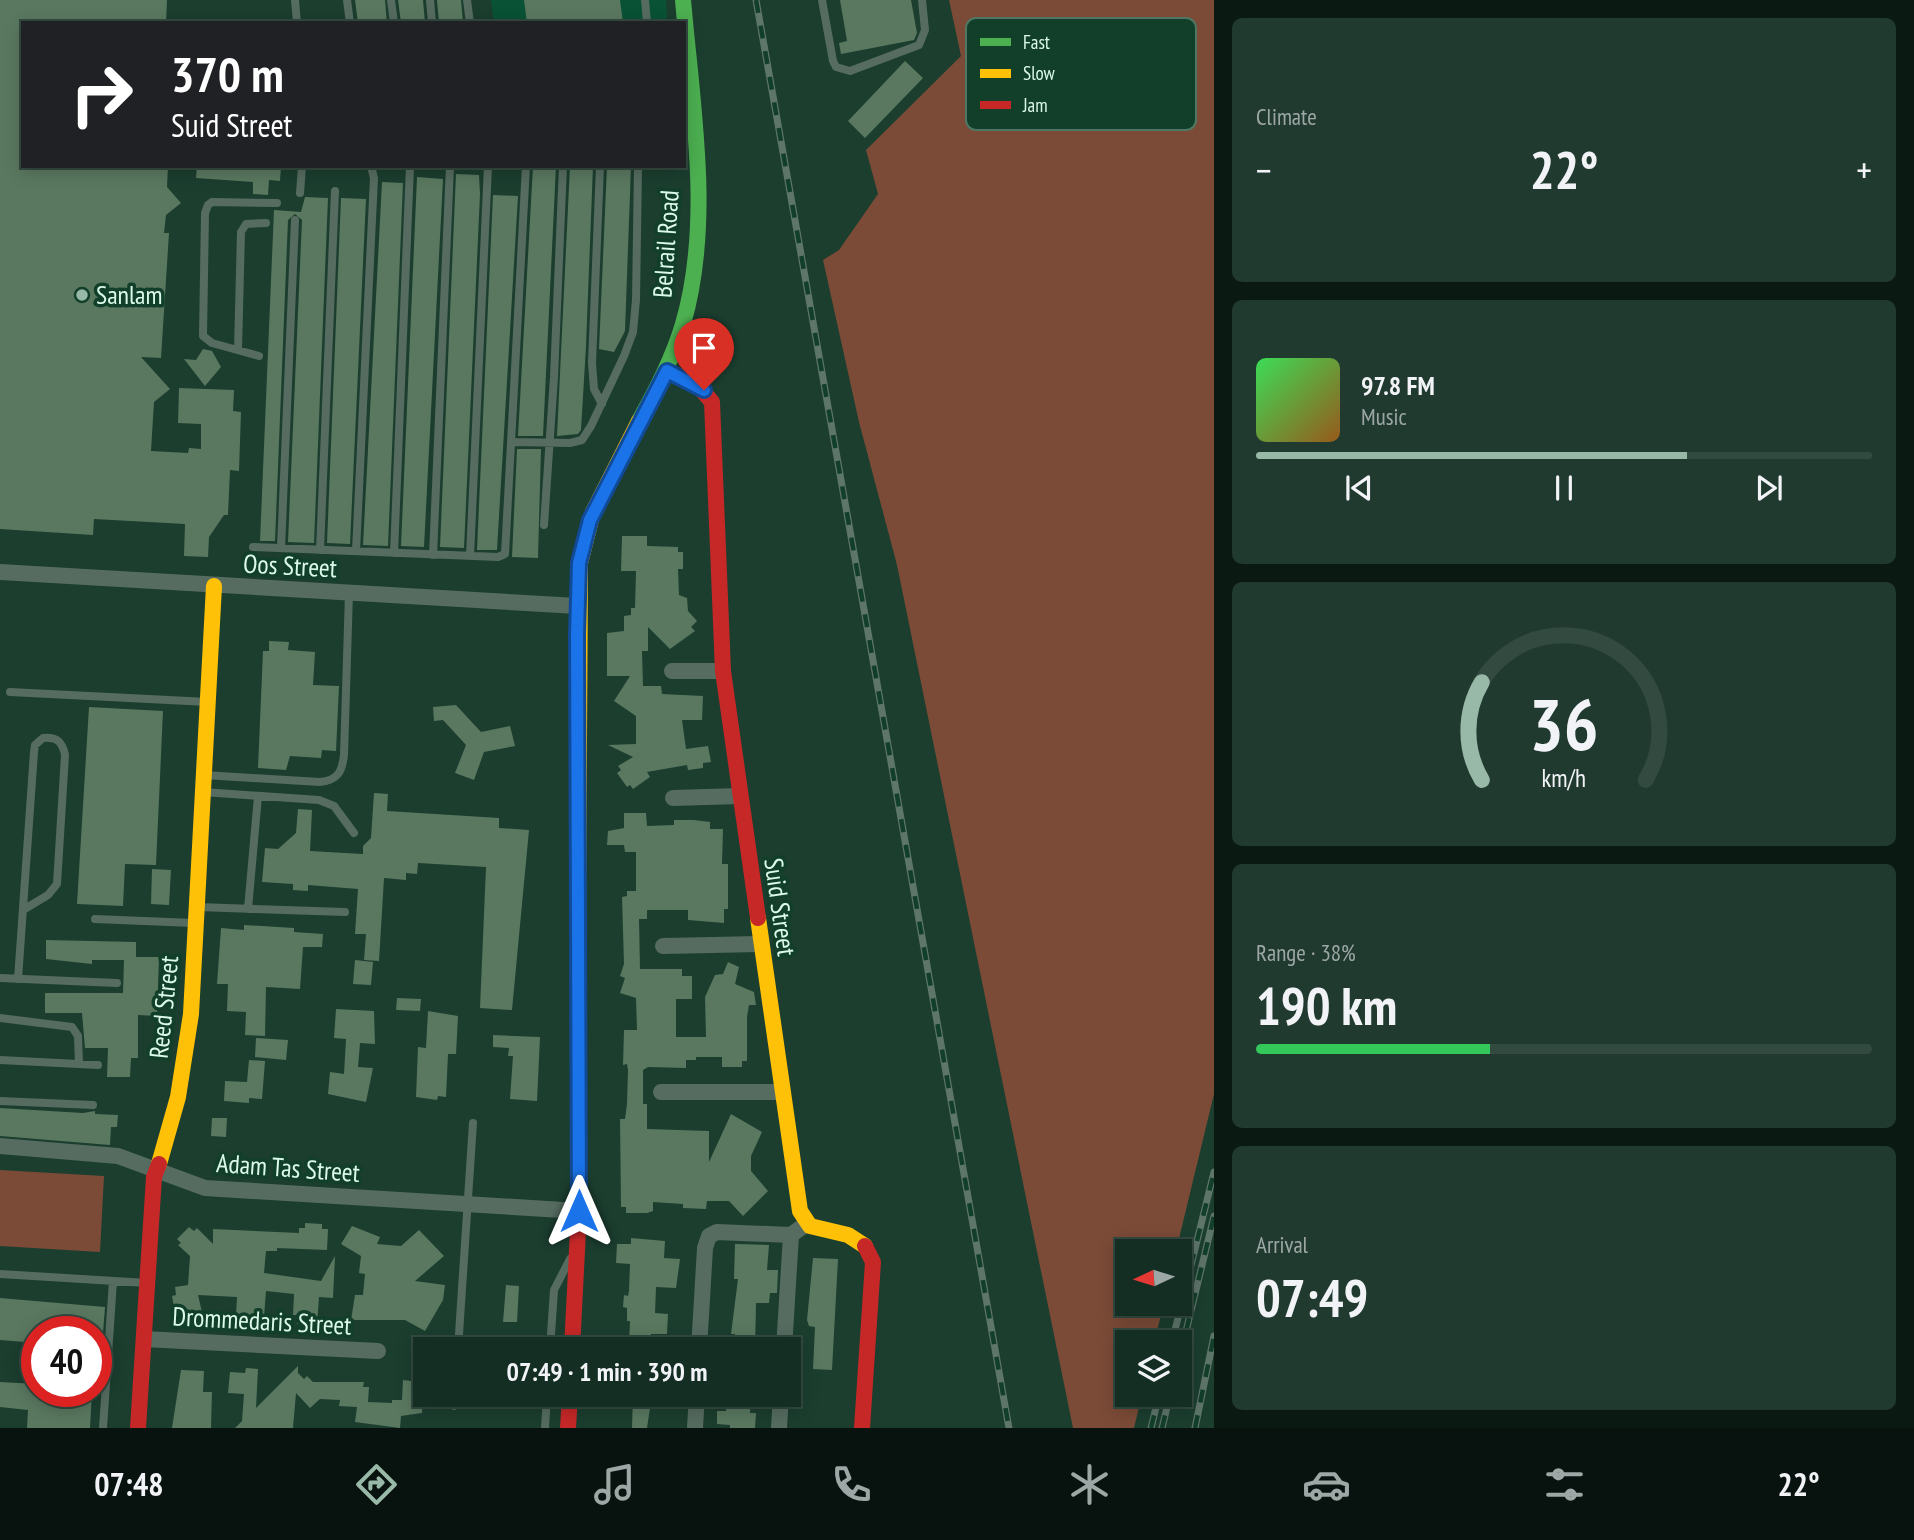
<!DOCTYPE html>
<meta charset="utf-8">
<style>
body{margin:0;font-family:"PT Sans Narrow",sans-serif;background:#213a30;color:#f1f3f6;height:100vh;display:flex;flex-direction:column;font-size:26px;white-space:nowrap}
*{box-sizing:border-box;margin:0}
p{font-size:23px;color:#9da8a6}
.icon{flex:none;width:38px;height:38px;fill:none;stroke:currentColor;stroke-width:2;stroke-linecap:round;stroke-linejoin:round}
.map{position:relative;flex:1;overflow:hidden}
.drawer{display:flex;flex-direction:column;gap:18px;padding:18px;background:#0b1913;width:700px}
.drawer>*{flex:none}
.banner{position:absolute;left:21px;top:21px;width:665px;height:147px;border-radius:0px;box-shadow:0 4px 18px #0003,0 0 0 2px #334a41;background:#202124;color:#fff;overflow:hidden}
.needle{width:46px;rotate:266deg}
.tools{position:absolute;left:1115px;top:1239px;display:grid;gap:14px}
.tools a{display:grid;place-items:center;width:77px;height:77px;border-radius:0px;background:#142e23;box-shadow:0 4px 18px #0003,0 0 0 2px #334a41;font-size:35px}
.speed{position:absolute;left:21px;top:1316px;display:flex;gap:14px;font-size:35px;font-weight:700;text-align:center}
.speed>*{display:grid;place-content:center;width:91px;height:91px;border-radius:50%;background:#142e23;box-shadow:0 4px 18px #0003,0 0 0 2px #334a41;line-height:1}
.speed .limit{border:10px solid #d22;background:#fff;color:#111}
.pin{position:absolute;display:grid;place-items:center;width:60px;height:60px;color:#fff;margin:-72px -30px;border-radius:50% 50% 50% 0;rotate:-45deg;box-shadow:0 0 7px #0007}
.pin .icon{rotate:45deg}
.me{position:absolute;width:77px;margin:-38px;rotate:0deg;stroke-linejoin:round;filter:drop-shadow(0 0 5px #0008)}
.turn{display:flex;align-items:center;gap:24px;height:147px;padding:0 35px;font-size:32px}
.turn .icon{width:91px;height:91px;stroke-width:2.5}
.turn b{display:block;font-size:49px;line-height:60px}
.big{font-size:52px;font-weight:700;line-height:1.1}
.drawer .card{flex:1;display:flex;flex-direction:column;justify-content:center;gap:10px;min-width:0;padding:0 24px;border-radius:10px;background:#213a30}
.drawer .dial{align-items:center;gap:0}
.dial svg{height:182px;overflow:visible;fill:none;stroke:#334a41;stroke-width:7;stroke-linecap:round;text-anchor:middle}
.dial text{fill:#f1f3f6;stroke:none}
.song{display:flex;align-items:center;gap:21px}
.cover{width:84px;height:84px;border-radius:10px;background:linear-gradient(135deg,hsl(130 70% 55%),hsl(30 70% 35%))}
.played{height:7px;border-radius:4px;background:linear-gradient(90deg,#98b8a8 70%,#334a41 70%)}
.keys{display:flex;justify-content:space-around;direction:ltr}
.heat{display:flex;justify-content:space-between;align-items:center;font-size:38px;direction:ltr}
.charge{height:10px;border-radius:5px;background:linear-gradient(90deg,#34c759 38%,#334a41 0)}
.trip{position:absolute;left:413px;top:1337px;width:388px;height:70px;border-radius:0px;background:#142e23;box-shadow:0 4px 18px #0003,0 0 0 2px #334a41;font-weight:700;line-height:70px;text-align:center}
.tabs{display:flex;height:112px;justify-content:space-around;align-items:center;background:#08120e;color:#9da8a6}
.tabs .icon{width:49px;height:49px}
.tabs .active{color:#98b8a8}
.tabs b{font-size:32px;color:#f1f3f6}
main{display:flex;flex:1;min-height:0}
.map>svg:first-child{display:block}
.built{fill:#095235}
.green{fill:#7b4b37}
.building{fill:#5a7860}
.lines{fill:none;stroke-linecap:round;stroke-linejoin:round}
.lane{stroke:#566c61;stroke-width:8}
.street{stroke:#566c61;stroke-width:16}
.fast{stroke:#4caf50;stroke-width:16}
.slow{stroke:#ffc107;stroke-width:16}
.jam{stroke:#c62828;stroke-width:16}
.rail-casing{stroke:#5e756a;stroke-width:7}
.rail{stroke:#123f2a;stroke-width:4.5;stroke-dasharray:13;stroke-linecap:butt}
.route-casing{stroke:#114b97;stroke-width:18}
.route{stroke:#1a73e8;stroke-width:12}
.poi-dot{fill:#98b8a8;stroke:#123f2a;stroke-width:2.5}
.labels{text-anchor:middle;stroke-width:7;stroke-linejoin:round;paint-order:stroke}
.street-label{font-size:26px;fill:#dcfae9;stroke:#123f2a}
.poi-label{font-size:26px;fill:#dcfae9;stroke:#123f2a;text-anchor:start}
.key{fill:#123f2a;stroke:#4f7763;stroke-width:2}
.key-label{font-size:19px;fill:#dcfae9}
</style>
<main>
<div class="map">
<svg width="1214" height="1428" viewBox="0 0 1214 1428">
<rect width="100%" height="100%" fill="#1b3e2f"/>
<!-- built -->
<path class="built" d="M 491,0 L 666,0 L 667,23 L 494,23 Z"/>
<!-- green -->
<path class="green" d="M 949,0 L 1214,0 L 1214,1094 L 1176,1251 L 1127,1251 L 1127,1304 L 1164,1304 L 1154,1342 L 1127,1342 L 1127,1395 L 1142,1395 L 1134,1428 L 1073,1428 L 897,565 L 859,422 L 823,260 L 839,250 L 878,194 L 866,150 L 961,56 Z
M 0,1170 L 104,1176 L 100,1252 L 0,1246 Z"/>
<!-- building -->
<path class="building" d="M 0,0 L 167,0 L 166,23 L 23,23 L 23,166 L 168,166 L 167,187 L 181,203 L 166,215 L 164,233 L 169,233 L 161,358 L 141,357 L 170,389 L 154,402 L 151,451 L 188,453 L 189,448 L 201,449 L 201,424 L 178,423 L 179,388 L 234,390 L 233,411 L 241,412 L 239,471 L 230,470 L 228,515 L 224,515 L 209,537 L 208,557 L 184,556 L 185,524 L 94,519 L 93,535 L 0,529 Z
M 355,0 L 385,0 L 387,23 L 358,23 Z
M 398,0 L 423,0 L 425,23 L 401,23 Z
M 437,0 L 461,0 L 463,23 L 439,23 Z
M 524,0 L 620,0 L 623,23 L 527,23 Z
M 840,0 L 911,0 L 917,33 L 914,40 L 841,54 L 839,43 L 847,41 Z
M 905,61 L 923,78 L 865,138 L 848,121 Z
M 197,166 L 281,166 L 280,181 L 269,180 L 268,195 L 253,194 L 253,182 L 196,178 Z
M 533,166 L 556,166 L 543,436 L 518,436 Z
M 570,166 L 593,166 L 586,346 L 581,430 L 578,434 L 557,436 Z
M 607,166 L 631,166 L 625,331 L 614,352 L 599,349 Z
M 456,174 L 479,175 L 480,194 L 464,548 L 440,547 Z
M 417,177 L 443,179 L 424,547 L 401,546 Z
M 382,182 L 403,183 L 388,546 L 363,545 Z
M 493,195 L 518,196 L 497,550 L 477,550 Z
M 305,197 L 328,198 L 314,543 L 288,542 L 302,220 L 295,214 L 288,220 L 275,541 L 260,541 L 274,210 L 301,212 Z
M 341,198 L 366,199 L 350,544 L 327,543 Z
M 203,349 L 212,351 L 221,367 L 205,386 L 184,359 L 196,360 Z
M 517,449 L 541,449 L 538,558 L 512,557 Z
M 622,536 L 647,536 L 647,546 L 678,547 L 678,552 L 683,552 L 683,569 L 678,569 L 679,595 L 687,598 L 688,611 L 697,621 L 691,627 L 695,631 L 670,649 L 648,627 L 648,651 L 642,651 L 643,686 L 661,686 L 662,694 L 703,696 L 702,720 L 682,720 L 686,749 L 708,746 L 711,762 L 703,763 L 703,768 L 688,770 L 687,765 L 647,772 L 650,777 L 633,789 L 630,785 L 627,787 L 617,773 L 621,770 L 618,766 L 633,757 L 608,745 L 636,744 L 636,716 L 614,701 L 630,676 L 607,676 L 607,633 L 624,631 L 624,616 L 631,615 L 631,608 L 635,608 L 636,571 L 621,571 Z
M 269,641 L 289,642 L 288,650 L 315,652 L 313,685 L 339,686 L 336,751 L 322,750 L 321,758 L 290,756 L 286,770 L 258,768 L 263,651 L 269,651 Z
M 456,705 L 481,732 L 510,726 L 515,746 L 484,752 L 474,780 L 455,773 L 466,745 L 443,720 L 434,721 L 433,707 Z
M 89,707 L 163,711 L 156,865 L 125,864 L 123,906 L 77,904 Z
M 374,793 L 388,794 L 387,811 L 499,818 L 499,828 L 529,830 L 512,1010 L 480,1008 L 486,867 L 418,863 L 417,874 L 406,873 L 406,880 L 384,878 L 379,961 L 364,960 L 366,934 L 355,934 L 358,889 L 308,885 L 308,891 L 293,890 L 293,884 L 262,882 L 265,848 L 278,849 L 296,833 L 298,809 L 312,810 L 310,851 L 363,854 L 363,846 L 371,838 Z
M 624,813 L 646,813 L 647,826 L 674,825 L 674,820 L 694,820 L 710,822 L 710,829 L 723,829 L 722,864 L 728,864 L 728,909 L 724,909 L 724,923 L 688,920 L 688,910 L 647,910 L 647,919 L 639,919 L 640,969 L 682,969 L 682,976 L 692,976 L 692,999 L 676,999 L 676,1037 L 706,1037 L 705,997 L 715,975 L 723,974 L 728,962 L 739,967 L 735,984 L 754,992 L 756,1005 L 749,1005 L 747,1017 L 747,1061 L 742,1061 L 742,1067 L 722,1067 L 722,1057 L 696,1057 L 696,1060 L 686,1060 L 686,1068 L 648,1067 L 643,1070 L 643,1104 L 647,1104 L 647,1129 L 709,1131 L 709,1162 L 731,1114 L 762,1132 L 751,1156 L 751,1171 L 768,1191 L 743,1216 L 729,1201 L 707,1201 L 706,1209 L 683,1208 L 683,1204 L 653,1202 L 653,1211 L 647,1213 L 626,1213 L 626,1207 L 621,1207 L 620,1119 L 625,1119 L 627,1104 L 628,1070 L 627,1064 L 623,1065 L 624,1030 L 637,1030 L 636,998 L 620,993 L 625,978 L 620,976 L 624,964 L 622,897 L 627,896 L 627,891 L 636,891 L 636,852 L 625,852 L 624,845 L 607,845 L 608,831 L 624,828 Z
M 152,869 L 171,870 L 169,905 L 151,904 Z
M 244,925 L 294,928 L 294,932 L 323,934 L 322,947 L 303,947 L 300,989 L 266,987 L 265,1036 L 245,1035 L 246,1012 L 227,1011 L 228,984 L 217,984 L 221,928 L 244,930 Z
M 46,940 L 136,942 L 136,957 L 159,957 L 157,1016 L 138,1015 L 138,1058 L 131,1058 L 130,1077 L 107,1077 L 108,1048 L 85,1048 L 82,1013 L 45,1013 L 45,993 L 123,993 L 124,960 L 92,960 L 92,964 L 46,959 Z
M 355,960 L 373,962 L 371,985 L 353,984 Z
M 397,998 L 421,999 L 420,1011 L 396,1010 Z
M 336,1009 L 374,1011 L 375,1044 L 360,1043 L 358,1067 L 373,1068 L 366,1102 L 328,1094 L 330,1072 L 344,1074 L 346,1039 L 334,1038 Z
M 428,1011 L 458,1016 L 456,1054 L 448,1054 L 446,1097 L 438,1096 L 437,1100 L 416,1097 L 418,1047 L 426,1048 Z
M 493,1035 L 540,1037 L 537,1101 L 510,1099 L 513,1056 L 508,1056 L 509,1048 L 493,1047 Z
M 256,1038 L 288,1040 L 286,1060 L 255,1057 Z
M 249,1060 L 265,1061 L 262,1099 L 249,1098 L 249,1103 L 224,1101 L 225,1081 L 247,1082 Z
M 0,1108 L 83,1113 L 95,1111 L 95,1114 L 118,1115 L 117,1127 L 111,1127 L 110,1145 L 0,1136 Z
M 212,1118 L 227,1118 L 226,1137 L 211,1136 Z
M 305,1223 L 322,1224 L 322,1229 L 328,1229 L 327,1250 L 277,1248 L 277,1251 L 266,1251 L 264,1273 L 321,1281 L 335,1256 L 333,1298 L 319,1297 L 317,1326 L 297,1324 L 298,1315 L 293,1315 L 294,1294 L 266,1291 L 264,1317 L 258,1316 L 258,1321 L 241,1320 L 241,1315 L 236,1315 L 237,1297 L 198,1295 L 204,1321 L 182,1325 L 179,1311 L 175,1312 L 172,1296 L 176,1295 L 175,1287 L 188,1285 L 190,1256 L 178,1245 L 181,1243 L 177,1239 L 189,1227 L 194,1231 L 197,1228 L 213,1244 L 213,1229 L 299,1233 L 299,1228 L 305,1228 Z
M 352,1226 L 380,1237 L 377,1244 L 401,1246 L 419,1230 L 444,1256 L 415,1281 L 445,1285 L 443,1300 L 425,1331 L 405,1320 L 351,1320 L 355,1295 L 363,1295 L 365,1274 L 359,1273 L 361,1256 L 341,1244 Z
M 631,1238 L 665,1241 L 664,1258 L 680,1259 L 676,1288 L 656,1287 L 655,1313 L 668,1314 L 667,1334 L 651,1334 L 650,1349 L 632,1349 L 633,1343 L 629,1343 L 630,1321 L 627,1321 L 627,1308 L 623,1307 L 624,1295 L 628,1296 L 629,1291 L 630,1264 L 616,1263 L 617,1244 L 631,1244 Z
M 735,1244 L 769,1245 L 767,1270 L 778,1270 L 777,1293 L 770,1293 L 769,1303 L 756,1303 L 755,1349 L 734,1349 L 735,1334 L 731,1334 L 738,1279 L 734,1279 Z
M 813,1258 L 838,1259 L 832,1370 L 813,1369 L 815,1327 L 809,1326 L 807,1320 Z
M 506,1285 L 519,1286 L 517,1322 L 503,1322 Z
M 0,1298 L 105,1307 L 103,1333 L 37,1332 L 37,1343 L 0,1340 Z
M 412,1360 L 425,1361 L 422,1413 L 401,1416 L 400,1428 L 355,1422 L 357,1407 L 339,1406 L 340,1400 L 320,1399 L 310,1408 L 296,1393 L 293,1428 L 235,1428 L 242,1421 L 244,1394 L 228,1393 L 230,1372 L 245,1373 L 246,1368 L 258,1369 L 256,1408 L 298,1366 L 298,1373 L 304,1379 L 307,1376 L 313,1382 L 364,1382 L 363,1387 L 369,1387 L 368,1402 L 392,1403 L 392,1400 L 402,1400 L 403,1380 L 411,1381 Z
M 181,1370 L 204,1371 L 203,1392 L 212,1392 L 211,1428 L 172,1428 Z
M 0,1382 L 37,1384 L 37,1391 L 92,1391 L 90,1428 L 27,1428 L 28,1410 L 0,1407 Z
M 633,1395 L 652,1395 L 647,1428 L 632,1428 Z
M 727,1395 L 751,1395 L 750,1413 L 756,1413 L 755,1428 L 730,1428 L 730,1425 L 717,1424 L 717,1411 L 726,1411 Z"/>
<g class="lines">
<!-- lane -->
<path class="lane" d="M 295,0 L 297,23
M 347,0 L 350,23
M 391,0 L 394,23
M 430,0 L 432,23
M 467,0 L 470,23
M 645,0 L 647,23
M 822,0 L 833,61 L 836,67 L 850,71 L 919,45 L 925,30 L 922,0
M 600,166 L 592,363 L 594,389 L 602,404
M 300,193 L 302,166
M 238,350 L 241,232 L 246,224 L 266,223
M 259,356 L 212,343 L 203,336 L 205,213 L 208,205 L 212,202 L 277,203
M 512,442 L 570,443 L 582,440 L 591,426 L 624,356 L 633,332 L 636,300 L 638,166
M 544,525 L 554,377 L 563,166
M 253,547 L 498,557 L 505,554 L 526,166
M 281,548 L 295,220
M 320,550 L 335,191
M 356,551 L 374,178 L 371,166
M 394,553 L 410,166
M 433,555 L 450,166
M 470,556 L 488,166
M 10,692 L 208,702
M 204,775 L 320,782 C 338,780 342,772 344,755 L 349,593
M 203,792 L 319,800 L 334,806 L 354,833
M 197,907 L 345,912
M 248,909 L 258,796
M 95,919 L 193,923
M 0,978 L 117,983
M 18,979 L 34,752 L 35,745 L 43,738 C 57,737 62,741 65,755 L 57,884 L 48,895 L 23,910
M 0,1018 L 72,1027 L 78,1036 L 79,1064
M 0,1060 L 98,1065
M 0,1101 L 93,1105
M 0,1274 L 147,1283
M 458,1349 L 473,1123
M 550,1349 L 554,1290 L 570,1259
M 454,1406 L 455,1395
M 103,1428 L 113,1281
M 545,1428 L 547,1395"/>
<!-- street -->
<path class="street" d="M 0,572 L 577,606
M 672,671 L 723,671
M 673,798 L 740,796
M 663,946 L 760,944
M 661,1092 L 782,1092
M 0,1146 L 118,1156 L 205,1188 L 579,1211
M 144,1339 L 378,1351
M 699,1349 L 705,1248 L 709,1236 L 717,1232 L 791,1235 L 806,1224
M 784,1349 L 791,1235
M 695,1428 L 697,1395
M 779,1428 L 781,1395"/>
<!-- fast -->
<path class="fast" d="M 639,421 C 656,390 673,358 683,324 C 713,221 692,105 683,0"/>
<!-- slow -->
<path class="slow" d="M 758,918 L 800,1211 L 810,1226 L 848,1235 L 865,1246
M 578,920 L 580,563 L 593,512 L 639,421
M 159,1164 L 178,1097 L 191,1014 L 214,586"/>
<!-- jam -->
<path class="jam" d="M 668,371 L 696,383 L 712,402 L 723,671 L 758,918
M 572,1349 L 579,1211 L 578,920
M 138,1428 L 154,1177 L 159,1164
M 568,1428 L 570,1395
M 862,1428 L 873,1262 L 865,1246"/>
<!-- rail casing -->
<g class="rail-casing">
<path id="rail" d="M 756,0 L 1009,1428
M 1172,1342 L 1214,1172
M 1180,1356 L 1214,1216
M 1151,1428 L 1159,1395
M 1162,1428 L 1170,1395
M 1195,1428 L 1214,1336"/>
</g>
<!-- rail -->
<use href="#rail" class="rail"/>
</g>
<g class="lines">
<!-- route casing -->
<g class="route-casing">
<path id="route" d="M 579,1211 L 577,635 L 579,563 L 590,520 L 667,371 L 704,390"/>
</g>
<!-- route -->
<use href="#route" class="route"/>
</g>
<!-- markers -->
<circle class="poi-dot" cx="82" cy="295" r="7"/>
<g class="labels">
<!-- street labels -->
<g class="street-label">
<text transform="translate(666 244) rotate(-86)" y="9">Belrail Road</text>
<text transform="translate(290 566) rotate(3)" y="9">Oos Street</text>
<text transform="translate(780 907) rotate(82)" y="9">Suid Street</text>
<text transform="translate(164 1007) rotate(-84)" y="9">Reed Street</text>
<text transform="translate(288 1168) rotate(4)" y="9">Adam Tas Street</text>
<text transform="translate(262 1321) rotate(3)" y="9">Drommedaris Street</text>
</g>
<!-- poi labels -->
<g class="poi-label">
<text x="96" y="304">Sanlam</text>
</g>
</g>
<!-- legend -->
<rect x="966" y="18" width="230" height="112" rx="10" class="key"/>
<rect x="980" y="38" width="31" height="8" fill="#4caf50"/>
<rect x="980" y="69" width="31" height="9" fill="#ffc107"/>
<rect x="980" y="101" width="31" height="8" fill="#c62828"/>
<g class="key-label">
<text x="1023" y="49">Fast</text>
<text x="1023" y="80">Slow</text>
<text x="1023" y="112">Jam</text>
</g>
</svg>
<div class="tools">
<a><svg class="needle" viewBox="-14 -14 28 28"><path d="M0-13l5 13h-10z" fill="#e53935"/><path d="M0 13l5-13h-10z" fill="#9da8a6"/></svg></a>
<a><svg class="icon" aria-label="layers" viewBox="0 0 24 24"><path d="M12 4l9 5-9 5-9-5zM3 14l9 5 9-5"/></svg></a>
</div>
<div class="speed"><div class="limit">40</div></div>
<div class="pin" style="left:704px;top:390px;background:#d93025"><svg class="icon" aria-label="arrive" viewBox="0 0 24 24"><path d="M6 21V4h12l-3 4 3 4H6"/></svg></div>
<svg class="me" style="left:579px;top:1211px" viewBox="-20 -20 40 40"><path d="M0-17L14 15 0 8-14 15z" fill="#1a73e8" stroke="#fff" stroke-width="4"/></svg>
<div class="trip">07:49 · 1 min · 390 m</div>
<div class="banner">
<div class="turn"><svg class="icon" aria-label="right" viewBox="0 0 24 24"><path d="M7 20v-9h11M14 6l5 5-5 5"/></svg><div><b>370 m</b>Suid Street</div></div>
</div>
</div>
<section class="drawer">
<div class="card"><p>Climate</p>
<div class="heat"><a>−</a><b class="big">22°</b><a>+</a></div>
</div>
<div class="card">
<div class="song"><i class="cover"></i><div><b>97.8 FM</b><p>Music</p></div></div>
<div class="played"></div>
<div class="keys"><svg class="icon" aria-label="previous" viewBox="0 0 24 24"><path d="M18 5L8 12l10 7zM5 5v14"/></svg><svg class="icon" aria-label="pause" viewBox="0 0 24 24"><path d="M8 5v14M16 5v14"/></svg><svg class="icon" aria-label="next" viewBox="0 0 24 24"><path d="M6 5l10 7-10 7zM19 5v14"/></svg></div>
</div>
<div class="card dial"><svg viewBox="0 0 100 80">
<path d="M14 69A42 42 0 1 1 86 69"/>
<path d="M14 69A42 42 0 0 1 14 26" stroke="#98b8a8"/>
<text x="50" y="56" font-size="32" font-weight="700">36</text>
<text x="50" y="72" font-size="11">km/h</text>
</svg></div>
<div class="card"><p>Range · 38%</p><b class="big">190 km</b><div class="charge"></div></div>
<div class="card"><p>Arrival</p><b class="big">07:49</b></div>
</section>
</main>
<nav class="tabs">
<b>07:48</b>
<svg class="icon active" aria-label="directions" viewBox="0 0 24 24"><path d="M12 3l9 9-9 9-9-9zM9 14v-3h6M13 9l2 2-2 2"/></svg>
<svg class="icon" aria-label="music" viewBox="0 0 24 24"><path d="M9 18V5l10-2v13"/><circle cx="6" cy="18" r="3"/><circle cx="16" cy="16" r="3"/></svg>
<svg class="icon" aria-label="phone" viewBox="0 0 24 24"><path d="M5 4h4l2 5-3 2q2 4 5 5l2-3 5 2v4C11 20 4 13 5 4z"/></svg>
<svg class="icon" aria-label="climate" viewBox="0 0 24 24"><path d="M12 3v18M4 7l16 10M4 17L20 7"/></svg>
<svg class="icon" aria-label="car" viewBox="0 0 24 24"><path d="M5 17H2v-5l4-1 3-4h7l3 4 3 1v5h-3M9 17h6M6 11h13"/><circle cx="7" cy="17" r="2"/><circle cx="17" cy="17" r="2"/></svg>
<svg class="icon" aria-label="filters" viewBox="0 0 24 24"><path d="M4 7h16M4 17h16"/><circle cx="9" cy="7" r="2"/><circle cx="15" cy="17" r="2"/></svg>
<b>22°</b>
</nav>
